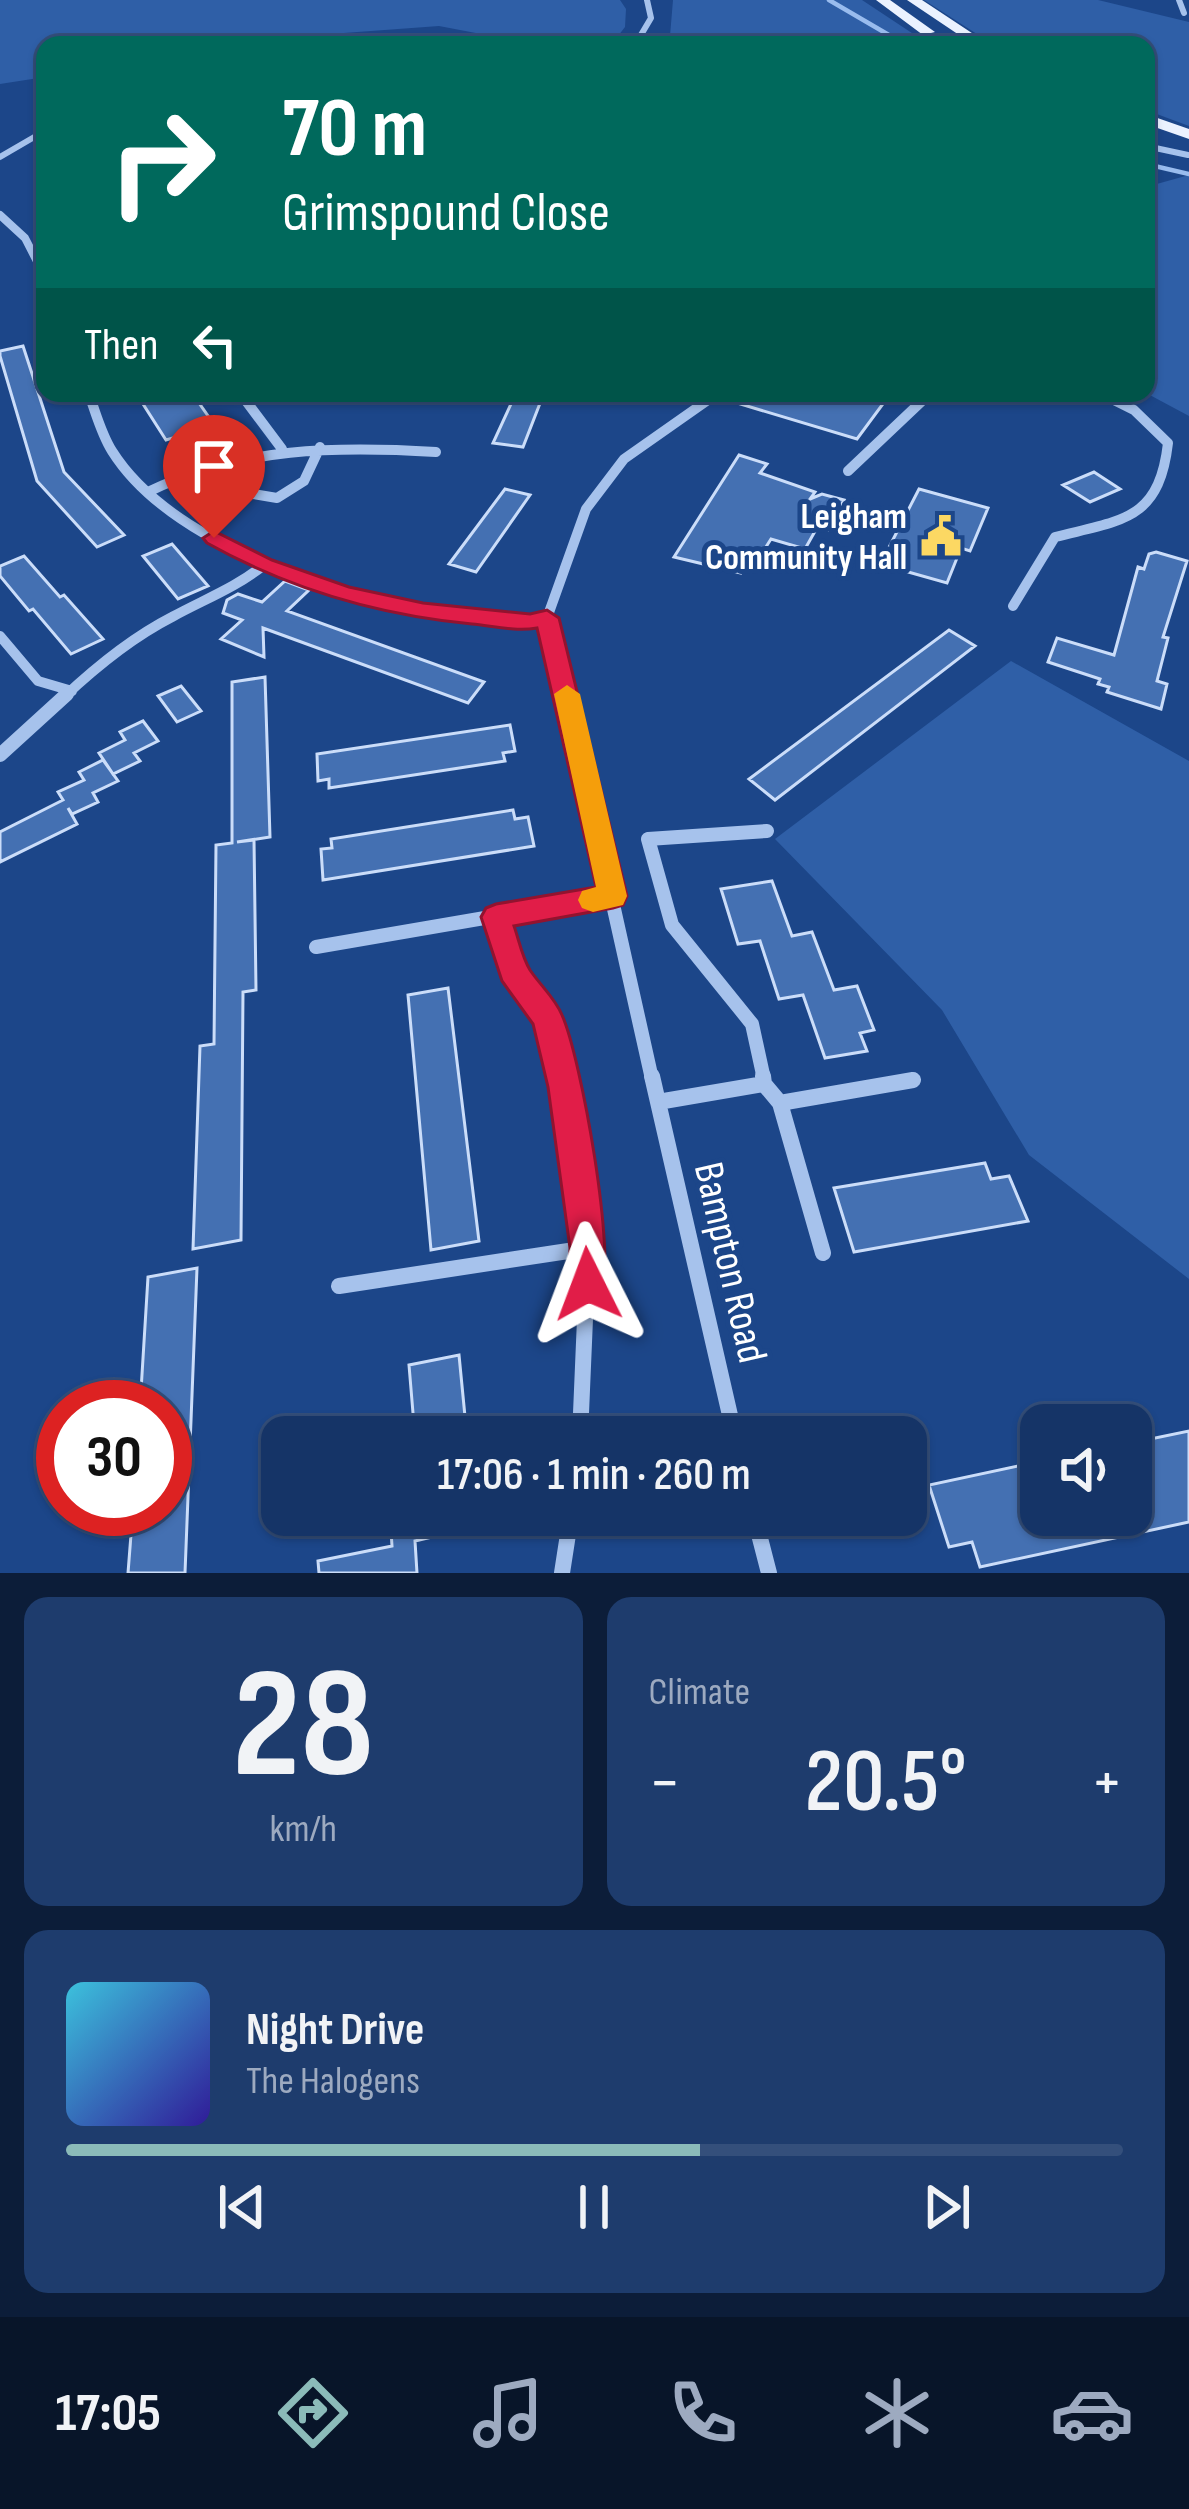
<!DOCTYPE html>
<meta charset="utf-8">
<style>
body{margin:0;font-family:"Sofia Sans Condensed",sans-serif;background:#1e3c6d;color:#f1f3f6;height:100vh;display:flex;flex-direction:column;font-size:45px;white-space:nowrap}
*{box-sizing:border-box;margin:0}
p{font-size:39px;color:#9daac0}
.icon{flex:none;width:66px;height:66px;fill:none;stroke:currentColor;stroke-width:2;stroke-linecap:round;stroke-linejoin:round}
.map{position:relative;height:1573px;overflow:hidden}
.side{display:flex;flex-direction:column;gap:24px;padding:24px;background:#0c1d39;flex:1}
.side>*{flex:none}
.top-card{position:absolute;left:36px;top:36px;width:1119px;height:366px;border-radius:24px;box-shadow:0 3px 9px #0004,0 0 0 3px #344f7b;background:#00695c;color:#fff;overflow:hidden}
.tools{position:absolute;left:1020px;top:1404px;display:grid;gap:24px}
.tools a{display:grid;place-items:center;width:132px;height:132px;border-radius:24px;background:#153467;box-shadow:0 3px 9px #0004,0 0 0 3px #344f7b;font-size:60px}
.speed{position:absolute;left:36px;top:1380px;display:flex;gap:24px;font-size:60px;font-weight:700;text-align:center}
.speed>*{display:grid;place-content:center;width:156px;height:156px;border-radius:50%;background:#153467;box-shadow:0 3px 9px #0004,0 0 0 3px #344f7b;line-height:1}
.speed .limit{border:18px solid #d22;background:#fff;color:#111}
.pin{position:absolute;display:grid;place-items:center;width:102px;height:102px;color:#fff;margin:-123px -51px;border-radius:50% 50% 50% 0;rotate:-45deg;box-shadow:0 0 12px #0007}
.pin .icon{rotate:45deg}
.me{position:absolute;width:132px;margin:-66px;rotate:357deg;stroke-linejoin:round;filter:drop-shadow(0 0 9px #0008)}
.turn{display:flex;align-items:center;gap:42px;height:252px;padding:0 48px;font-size:54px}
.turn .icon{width:156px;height:156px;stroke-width:2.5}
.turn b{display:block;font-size:84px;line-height:102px}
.then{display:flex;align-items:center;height:114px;padding:0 48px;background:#0003;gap:24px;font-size:45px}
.big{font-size:90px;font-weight:600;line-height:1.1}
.side .widget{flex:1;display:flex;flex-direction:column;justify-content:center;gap:18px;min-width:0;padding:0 42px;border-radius:24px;background:#1e3c6d}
.side .dial{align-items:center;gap:0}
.dial b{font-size:156px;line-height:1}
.song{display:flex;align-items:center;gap:36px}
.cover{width:144px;height:144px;border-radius:18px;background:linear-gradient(135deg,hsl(190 70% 55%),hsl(250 70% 35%))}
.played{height:12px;border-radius:6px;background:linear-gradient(90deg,#8bbbb9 60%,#344f7b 60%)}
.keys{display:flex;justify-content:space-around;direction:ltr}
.heat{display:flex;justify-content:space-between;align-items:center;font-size:66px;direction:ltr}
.side .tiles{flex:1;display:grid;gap:24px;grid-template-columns:1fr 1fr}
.widget:last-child{grid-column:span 2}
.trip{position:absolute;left:261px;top:1416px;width:666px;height:120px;border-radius:24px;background:#153467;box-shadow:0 3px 9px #0004,0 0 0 3px #344f7b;font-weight:600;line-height:120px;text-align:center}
.tab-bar{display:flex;height:192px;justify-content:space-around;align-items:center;background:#081529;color:#9daac0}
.tab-bar .icon{width:84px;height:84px}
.tab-bar .on{color:#8bbbb9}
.tab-bar b{font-size:54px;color:#f1f3f6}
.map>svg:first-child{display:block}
.green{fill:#2f5fa7}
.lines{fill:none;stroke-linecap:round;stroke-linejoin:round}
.stream{stroke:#99bcee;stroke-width:4.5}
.building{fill:#4470b2;stroke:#cbddf9;stroke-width:3}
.street-far4{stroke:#a6c2ec;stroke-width:6}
.street-far3{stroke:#a6c2ec;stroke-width:8}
.street-far2{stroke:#a6c2ec;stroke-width:10}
.street-far1{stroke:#a6c2ec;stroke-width:14}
.street{stroke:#a6c2ec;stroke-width:16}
.primary{fill:#ebf2ff;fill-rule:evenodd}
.route{fill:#e11d48;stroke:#92132f;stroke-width:3}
.slow{fill:#f59e0b}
.labels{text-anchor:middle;stroke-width:10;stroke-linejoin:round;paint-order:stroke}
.poi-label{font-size:36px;font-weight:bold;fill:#fff;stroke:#1c4689;text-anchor:end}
.near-street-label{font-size:42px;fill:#fff;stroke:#1c4689}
</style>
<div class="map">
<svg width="1189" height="1573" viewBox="0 0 1189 1573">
<rect width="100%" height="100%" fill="#1c4689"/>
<!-- green -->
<path class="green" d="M 0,0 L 620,0 L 626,9 L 625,27 L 611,45 L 539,45 L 439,26 L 262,39 L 263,45 L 45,45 L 45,77 L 0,84 Z
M 673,0 L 862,0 L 930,45 L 679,45 L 670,36 Z
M 924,0 L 1098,0 L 1189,22 L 1189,126 L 1146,110 L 1146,45 L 994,45 Z
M 1189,175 L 1189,416 L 1146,393 L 1146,187 Z
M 1011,661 L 1189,761 L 1189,1279 L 1029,1155 L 942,1010 L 775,839 Z"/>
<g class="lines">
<!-- stream -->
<path class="stream" d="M 829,0 L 906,45
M 1146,164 L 1189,174"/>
</g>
<!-- building -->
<path class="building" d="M 23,346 L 64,472 L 124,535 L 97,547 L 37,481 L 0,356 L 0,351 Z
M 136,393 L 192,393 L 215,426 L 166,440 Z
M 516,393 L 544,393 L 523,447 L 493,443 Z
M 728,393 L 891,393 L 857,439 L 727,400 Z
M 739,455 L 767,464 L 760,473 L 815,492 L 810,499 L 822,494 L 844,500 L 828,530 L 818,526 L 805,549 L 771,539 L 759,558 L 741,573 L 674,557 Z
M 1094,472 L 1120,489 L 1090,502 L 1063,485 Z
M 505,489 L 530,495 L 476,572 L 449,564 Z
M 919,489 L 988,508 L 970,551 L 961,548 L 947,583 L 894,568 L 897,562 L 883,559 Z
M 172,544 L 208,586 L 178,599 L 143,556 Z
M 1156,552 L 1187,561 L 1163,637 L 1168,638 L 1157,681 L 1167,684 L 1161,709 L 1107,692 L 1109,687 L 1098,684 L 1100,679 L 1048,662 L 1057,638 L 1114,655 L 1138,567 L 1144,569 L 1149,554 Z
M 24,556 L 60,597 L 64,595 L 103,639 L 71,654 L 33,609 L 29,611 L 0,576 L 0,566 Z
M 285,581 L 309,590 L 287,611 L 484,682 L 468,703 L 263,628 L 264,657 L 221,639 L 242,620 L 223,613 L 227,600 L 238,594 L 262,602 Z
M 949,630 L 975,646 L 775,800 L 749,779 Z
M 265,677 L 270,837 L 237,842 L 254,840 L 256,990 L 243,992 L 241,1240 L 193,1249 L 200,1046 L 214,1044 L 216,845 L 232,843 L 232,682 Z
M 181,686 L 201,711 L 177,722 L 158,696 Z
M 143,721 L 158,741 L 134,753 L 140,761 L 113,774 L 99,753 L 125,740 L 120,732 Z
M 510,725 L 515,751 L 503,753 L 505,761 L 329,788 L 329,779 L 318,781 L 317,754 Z
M 103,760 L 118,781 L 93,793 L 98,802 L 72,814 L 68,808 L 77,824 L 0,862 L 0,832 L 63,800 L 58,792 L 84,780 L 79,772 Z
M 513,810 L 515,819 L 528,817 L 534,846 L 323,880 L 321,849 L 332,848 L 331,839 Z
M 772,881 L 792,936 L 812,932 L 834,990 L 857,986 L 874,1030 L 860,1033 L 867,1051 L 825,1058 L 803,995 L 779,999 L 760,941 L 738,944 L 721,889 Z
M 448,988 L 479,1241 L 431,1250 L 408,995 Z
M 985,1163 L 991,1179 L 1009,1176 L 1028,1221 L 854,1252 L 834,1188 Z
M 197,1268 L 185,1573 L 128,1573 L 133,1509 L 165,1509 L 165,1407 L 140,1407 L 148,1277 Z
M 459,1355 L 467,1437 L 415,1437 L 409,1365 Z
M 1189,1431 L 1189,1522 L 980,1567 L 972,1542 L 949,1547 L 929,1485 L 1041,1461 L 1041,1515 L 1131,1515 L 1131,1443 Z
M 390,1515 L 482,1515 L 483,1525 L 415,1541 L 417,1573 L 319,1573 L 318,1561 L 392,1546 Z"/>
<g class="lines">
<!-- street-far4 -->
<path class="street-far4" d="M 1179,0 L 1184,13
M 635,45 L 651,18 L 647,0
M 1146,146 L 1188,155
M 0,157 L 36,136"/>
<!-- street-far3 -->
<path class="street-far3" d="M 0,215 L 25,238 L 45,277
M 88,393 L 92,403
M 1102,393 L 1120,403
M 703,403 L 719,393
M 920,403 L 930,393"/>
<!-- street-far2 -->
<path class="street-far2" d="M 91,400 C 97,417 102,435 112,451 C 171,545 341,599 446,613 C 479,617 514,625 547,618
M 246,401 L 282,449
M 221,465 L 247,493 L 277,498 L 304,481 L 320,447
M 848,471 L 923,400
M 150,491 C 242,447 336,446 436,452
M 1013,606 L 1055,537 C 1122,520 1159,521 1168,443 L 1134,410 L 1114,400
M 0,636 L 38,681 L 72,691
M 64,697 C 97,666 131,638 172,617 C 205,599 235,588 264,565
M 567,697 L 547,618 L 586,509 L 624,459 L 708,400"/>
<!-- street-far1 -->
<path class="street-far1" d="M 566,694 L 652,1079
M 0,755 L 67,694
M 496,917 L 513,971 L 548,1019 L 563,1079
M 316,947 L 613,896
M 764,1079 L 752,1024 L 672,925 L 648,839 L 767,831"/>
<!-- street -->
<path class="street" d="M 562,1076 L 588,1248 L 580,1437
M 652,1076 L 735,1437
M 763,1076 L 764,1084 L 780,1103 L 823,1253
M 658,1102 L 764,1084
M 780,1103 L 913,1080
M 339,1286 L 588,1248
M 754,1515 L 769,1573
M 562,1573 L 571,1515"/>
<!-- primary -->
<path class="primary" d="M 876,0 L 890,0 L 935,32 L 923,35 Z
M 907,0 L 922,0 L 990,45 L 974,45 Z
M 1146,114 L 1189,129 L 1189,139 L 1146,124 Z"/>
</g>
<!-- route -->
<path class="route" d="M 214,531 L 272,560 L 349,587 L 423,603 L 530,614 L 547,610 L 559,618 L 627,896 L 623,905 L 613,908 L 514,926 C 519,940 522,957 530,970 C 540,985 555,998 562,1015 C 581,1057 617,1258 601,1297 L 588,1303 L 575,1297 L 569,1284 L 570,1248 L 548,1087 L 533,1024 L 502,981 L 481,917 L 486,908 L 496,904 L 596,887 L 537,628 C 516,632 493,626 472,624 C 378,615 289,589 207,543 L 203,538 Z"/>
<!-- slow -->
<path class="slow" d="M 567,685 L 580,694 L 627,896 L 623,905 L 593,912 L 582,908 L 578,900 L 582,891 L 596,887 L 554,694 Z"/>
<!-- icons -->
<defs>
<g id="civic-bare" transform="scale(3.24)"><path d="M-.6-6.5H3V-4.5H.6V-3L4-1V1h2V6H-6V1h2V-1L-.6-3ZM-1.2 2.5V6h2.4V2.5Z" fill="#fcd863" stroke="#1c4689" stroke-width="2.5" paint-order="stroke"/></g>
</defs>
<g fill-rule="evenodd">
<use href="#civic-bare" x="941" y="536"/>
</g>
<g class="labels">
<!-- poi labels -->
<g class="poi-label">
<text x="907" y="528">Leigham<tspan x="907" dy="41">Community Hall</tspan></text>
</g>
<!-- near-street labels -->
<g class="near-street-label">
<text transform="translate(732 1262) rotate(77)" y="15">Bampton Road</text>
</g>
</g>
</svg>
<div class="tools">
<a><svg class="icon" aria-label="sound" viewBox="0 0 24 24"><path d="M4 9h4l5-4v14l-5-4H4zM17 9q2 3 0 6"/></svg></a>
</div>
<div class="speed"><div class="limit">30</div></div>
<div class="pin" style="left:214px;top:538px;background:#d93025"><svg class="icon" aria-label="arrive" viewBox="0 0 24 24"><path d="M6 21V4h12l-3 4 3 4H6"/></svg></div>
<svg class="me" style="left:588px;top:1284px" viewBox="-20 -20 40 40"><path d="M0-17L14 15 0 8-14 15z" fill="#e11d48" stroke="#fff" stroke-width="4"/></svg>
<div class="trip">17:06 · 1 min · 260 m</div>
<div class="top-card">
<div class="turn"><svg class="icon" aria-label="right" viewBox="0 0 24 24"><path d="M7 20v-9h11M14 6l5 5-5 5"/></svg><div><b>70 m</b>Grimspound Close</div></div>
<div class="then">Then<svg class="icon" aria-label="left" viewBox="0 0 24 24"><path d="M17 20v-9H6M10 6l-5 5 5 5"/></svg></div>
</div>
</div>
<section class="side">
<div class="tiles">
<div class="widget dial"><b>28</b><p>km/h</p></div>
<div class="widget"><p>Climate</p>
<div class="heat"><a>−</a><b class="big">20.5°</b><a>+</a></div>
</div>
<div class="widget">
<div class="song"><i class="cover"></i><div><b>Night Drive</b><p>The Halogens</p></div></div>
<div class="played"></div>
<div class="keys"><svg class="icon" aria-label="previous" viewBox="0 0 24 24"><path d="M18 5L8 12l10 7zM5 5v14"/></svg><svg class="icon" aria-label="pause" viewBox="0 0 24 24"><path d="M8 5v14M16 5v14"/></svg><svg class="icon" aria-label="next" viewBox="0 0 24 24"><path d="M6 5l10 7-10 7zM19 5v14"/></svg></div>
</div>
</div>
</section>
<nav class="tab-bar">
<b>17:05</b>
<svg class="icon on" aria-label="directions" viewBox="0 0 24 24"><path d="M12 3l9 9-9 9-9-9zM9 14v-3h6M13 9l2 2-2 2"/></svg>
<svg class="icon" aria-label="music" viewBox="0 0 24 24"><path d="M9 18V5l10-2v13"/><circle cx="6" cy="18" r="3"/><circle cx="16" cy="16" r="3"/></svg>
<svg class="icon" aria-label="phone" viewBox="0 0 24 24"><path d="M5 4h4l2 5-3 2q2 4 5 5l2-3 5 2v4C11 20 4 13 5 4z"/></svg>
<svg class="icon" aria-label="climate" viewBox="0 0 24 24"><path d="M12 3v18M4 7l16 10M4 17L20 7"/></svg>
<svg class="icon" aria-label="car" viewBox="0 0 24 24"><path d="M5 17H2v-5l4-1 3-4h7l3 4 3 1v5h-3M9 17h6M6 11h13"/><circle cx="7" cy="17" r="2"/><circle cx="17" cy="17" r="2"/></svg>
</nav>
